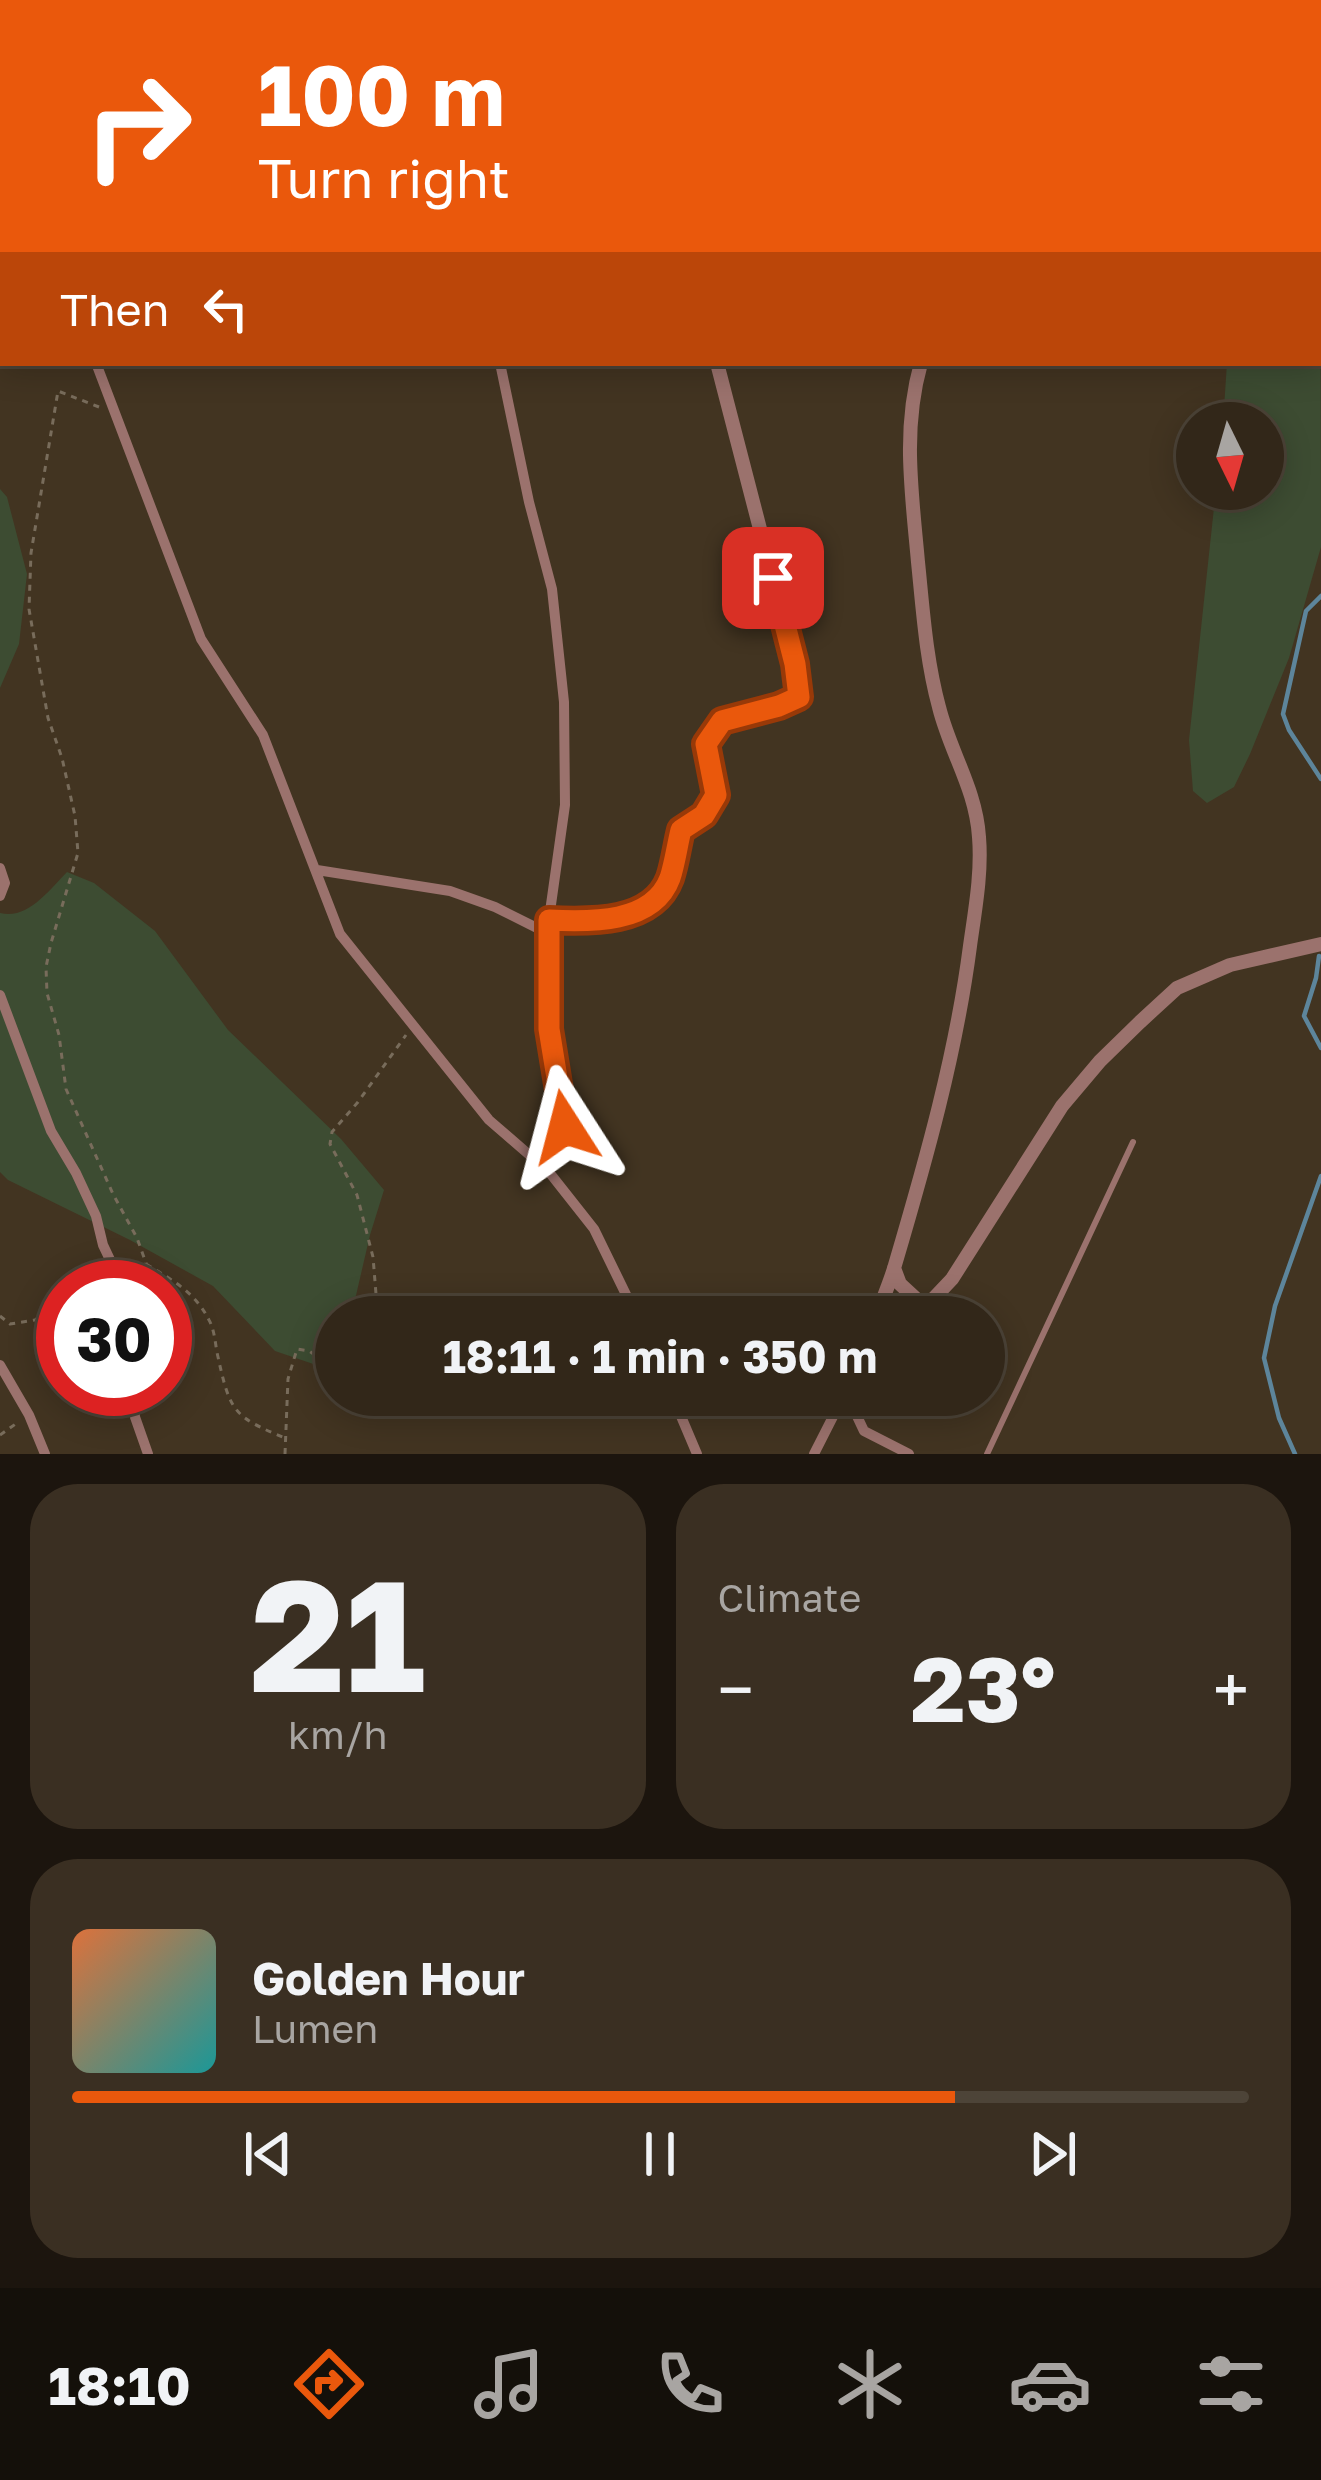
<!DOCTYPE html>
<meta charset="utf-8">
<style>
body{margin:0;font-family:"Golos Text",sans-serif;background:#3a2f22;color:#f1f3f6;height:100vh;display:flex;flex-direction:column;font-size:45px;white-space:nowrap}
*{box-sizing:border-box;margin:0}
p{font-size:39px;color:#a8a5a2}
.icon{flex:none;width:66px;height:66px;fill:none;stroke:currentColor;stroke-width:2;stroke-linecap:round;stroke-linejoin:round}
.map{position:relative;height:1454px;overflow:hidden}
.drawer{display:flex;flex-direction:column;gap:30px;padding:30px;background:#1c150e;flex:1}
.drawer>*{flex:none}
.guide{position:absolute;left:0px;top:0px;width:1323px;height:366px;box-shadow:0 6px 30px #0003,0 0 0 3px #4d4438;background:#ea580c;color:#fff;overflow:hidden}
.needle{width:78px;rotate:175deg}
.fabs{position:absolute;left:1176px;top:402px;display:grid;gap:24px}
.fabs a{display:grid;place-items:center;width:108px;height:108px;border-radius:50%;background:#322719;box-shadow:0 6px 30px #0003,0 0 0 3px #4d4438;font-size:60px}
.speed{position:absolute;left:36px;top:1260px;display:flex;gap:24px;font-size:60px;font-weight:700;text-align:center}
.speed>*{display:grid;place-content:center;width:156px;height:156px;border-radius:50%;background:#322719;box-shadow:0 6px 30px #0003,0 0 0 3px #4d4438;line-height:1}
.speed .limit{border:18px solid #d22;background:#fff;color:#111}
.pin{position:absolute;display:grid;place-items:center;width:102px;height:102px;color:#fff;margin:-51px;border-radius:24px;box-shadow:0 6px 18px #0006}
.me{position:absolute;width:132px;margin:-66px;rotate:351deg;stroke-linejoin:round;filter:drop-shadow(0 0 9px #0008)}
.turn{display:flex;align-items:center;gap:42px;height:252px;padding:0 60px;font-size:54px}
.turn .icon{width:156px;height:156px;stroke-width:2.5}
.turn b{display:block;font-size:84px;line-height:102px}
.then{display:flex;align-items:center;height:114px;padding:0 60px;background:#0003;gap:24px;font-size:45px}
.big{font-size:90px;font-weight:700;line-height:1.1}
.drawer .tile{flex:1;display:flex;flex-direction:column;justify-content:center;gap:18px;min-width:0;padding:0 42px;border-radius:48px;background:#3a2f22}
.drawer .dial{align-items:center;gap:0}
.dial b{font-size:156px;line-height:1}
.song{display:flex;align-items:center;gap:36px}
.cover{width:144px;height:144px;border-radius:18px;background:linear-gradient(135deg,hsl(20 70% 55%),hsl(180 70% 35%))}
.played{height:12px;border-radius:6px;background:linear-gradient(90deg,#ea580c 75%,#4d4438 75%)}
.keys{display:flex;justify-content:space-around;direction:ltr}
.heat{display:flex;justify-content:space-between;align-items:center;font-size:66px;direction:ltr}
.drawer .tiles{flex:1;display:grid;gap:30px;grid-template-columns:1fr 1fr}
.tile:last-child{grid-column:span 2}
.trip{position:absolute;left:315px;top:1296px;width:690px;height:120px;border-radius:60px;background:#322719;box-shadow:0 6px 30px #0003,0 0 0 3px #4d4438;font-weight:700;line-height:120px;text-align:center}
.tab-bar{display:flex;height:192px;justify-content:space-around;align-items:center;background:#14100a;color:#a8a5a2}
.tab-bar .icon{width:84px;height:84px}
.tab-bar .current{color:#ea580c}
.tab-bar b{font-size:54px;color:#f1f3f6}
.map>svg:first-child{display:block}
.green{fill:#3d4c32}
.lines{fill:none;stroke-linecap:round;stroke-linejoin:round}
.stream{stroke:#5d859b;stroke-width:4.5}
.path{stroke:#786c5b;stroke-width:3;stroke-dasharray:6 6;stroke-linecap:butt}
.service{stroke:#9b726d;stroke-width:6}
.minor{stroke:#9b726d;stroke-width:10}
.tertiary{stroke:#9b726d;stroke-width:14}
.route-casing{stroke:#983908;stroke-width:30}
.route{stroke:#ea580c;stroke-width:21}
</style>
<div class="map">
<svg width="1321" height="1454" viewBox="0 0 1321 1454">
<rect width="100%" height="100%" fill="#423421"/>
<!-- green -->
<path class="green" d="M 1320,81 L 1321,547 L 1289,658 L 1250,754 L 1234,787 L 1207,803 L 1193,791 L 1189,740 L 1216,489 L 1263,489 L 1263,423 L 1223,423 L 1227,363 L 1320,363 Z
M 0,489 L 7,497 L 27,574 L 19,644 L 0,688 Z
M 67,872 L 94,883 L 155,931 L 228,1030 L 341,1139 L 384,1190 L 370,1235 L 351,1317 L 336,1317 L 336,1358 L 328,1369 L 275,1351 L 213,1286 L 130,1240 L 8,1180 L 0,1172 L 0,913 C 28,920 49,890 67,872 Z"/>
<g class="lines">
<!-- stream -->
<path class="stream" d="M 1321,596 L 1306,611 L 1283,714 L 1289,730 L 1321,779
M 1319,956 L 1316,978 L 1304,1016 L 1321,1048
M 1295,1454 L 1279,1418 L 1264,1358 L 1275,1306 L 1321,1176"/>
<!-- path -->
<path class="path" d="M 175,0 L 193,3
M 429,0 L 430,3
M 108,3 L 121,0
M 99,407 L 58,391 L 31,553 L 29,609 L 48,718 L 62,758 L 75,816 L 78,853 L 51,943 L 46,967 L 47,993 L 59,1035 L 66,1089 L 113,1194 L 137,1238 L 146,1263 L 139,1287
M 146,1264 C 172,1280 195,1292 209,1320 C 215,1331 215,1344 218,1357 C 230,1412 234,1417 285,1438
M 0,1316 L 10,1324 L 35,1320 L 63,1300
M 374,1317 L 376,1294 L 373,1257 L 357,1195 L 330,1144 L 332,1132 L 358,1102 L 406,1035
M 0,1435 L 17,1423
M 285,1454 L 288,1379 L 297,1349 L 309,1351 L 336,1369"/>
<!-- service -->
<path class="service" d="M 987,1454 L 1133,1142"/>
<!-- minor -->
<path class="minor" d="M 648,3 L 649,0
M 847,3 L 851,0
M 0,25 L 3,32
M 0,153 L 3,153
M 96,363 L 201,639 L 263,735 L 340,934 L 489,1120 L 549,1172 L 594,1229 L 637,1317
M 500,363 L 529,502 L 552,589 L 564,702 L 565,805 L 547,933 L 549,1029 L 565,1127 L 549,1172
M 0,868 L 5,883 L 0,896
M 317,870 L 450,891 L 495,907 L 547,933
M 0,995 L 51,1131 L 76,1173 L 96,1216 L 103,1245 L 123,1287
M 0,1365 L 29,1415 L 45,1454
M 133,1389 L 135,1417 L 148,1454
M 672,1395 L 697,1454
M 847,1395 L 864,1431 L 909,1454
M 814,1454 L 844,1395"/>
<!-- tertiary -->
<path class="tertiary" d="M 745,3 L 746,0
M 994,3 L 995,0
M 549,920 C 590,922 653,924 670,878 C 675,863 677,846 681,830 L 704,815 L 716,795 L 706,744 L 722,721 L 779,707 L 799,697 L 795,664 L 717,363
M 894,1268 L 900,1284 L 926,1308
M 877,1317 C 882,1299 890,1283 895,1265 C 926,1160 956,1054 970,946 C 975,910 982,873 979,837 C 976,789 950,752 939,707 C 926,659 923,611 918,562 C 912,494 902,430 921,363
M 916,1317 L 952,1279 L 1062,1106 L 1100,1061 L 1140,1022 L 1177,988 L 1230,965 L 1321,944"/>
</g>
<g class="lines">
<!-- route casing -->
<g class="route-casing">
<path id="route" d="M 565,1127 L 549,1029 L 549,920 C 590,922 653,924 670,878 C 675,863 677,846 681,830 L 704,815 L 716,795 L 706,744 L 722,721 L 779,706 L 799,697 L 795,664 L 773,578"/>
</g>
<!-- route -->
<use href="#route" class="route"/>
</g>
</svg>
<div class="fabs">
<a><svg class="needle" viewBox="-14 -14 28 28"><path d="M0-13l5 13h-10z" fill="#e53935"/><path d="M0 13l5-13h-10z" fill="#a8a5a2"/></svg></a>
</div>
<div class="speed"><div class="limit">30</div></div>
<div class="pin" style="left:773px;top:578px;background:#d93025"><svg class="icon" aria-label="arrive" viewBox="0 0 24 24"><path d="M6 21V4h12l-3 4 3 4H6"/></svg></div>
<svg class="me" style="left:565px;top:1127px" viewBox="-20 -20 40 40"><path d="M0-17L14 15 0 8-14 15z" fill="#ea580c" stroke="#fff" stroke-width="4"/></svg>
<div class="trip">18:11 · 1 min · 350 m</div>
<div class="guide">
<div class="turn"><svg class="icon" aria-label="right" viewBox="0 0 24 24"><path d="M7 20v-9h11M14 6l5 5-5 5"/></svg><div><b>100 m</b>Turn right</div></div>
<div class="then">Then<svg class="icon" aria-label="left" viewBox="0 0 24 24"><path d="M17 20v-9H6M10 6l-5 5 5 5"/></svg></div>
</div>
</div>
<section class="drawer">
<div class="tiles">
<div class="tile dial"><b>21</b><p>km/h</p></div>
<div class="tile"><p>Climate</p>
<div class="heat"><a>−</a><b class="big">23°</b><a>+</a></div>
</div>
<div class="tile">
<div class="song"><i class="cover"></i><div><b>Golden Hour</b><p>Lumen</p></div></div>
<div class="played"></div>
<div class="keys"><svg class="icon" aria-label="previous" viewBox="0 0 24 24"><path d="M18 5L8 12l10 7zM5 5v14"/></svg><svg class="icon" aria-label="pause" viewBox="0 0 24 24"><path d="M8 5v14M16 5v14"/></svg><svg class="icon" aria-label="next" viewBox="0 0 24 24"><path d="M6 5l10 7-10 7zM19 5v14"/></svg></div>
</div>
</div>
</section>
<nav class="tab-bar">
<b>18:10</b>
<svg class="icon current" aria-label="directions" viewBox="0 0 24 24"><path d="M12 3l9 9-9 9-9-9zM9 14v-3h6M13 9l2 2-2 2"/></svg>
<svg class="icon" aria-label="music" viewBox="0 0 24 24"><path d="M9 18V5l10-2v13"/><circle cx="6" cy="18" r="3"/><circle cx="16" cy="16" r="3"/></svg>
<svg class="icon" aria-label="phone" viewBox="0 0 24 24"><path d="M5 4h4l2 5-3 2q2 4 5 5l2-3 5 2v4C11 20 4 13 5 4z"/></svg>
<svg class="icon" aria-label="climate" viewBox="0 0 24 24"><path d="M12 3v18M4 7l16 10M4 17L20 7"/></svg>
<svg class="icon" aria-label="car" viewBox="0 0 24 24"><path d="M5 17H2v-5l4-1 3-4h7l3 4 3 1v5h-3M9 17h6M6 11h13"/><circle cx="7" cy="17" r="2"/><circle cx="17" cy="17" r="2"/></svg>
<svg class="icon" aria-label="filters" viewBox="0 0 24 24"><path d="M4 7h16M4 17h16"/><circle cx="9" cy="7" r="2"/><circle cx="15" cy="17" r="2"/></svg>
</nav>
